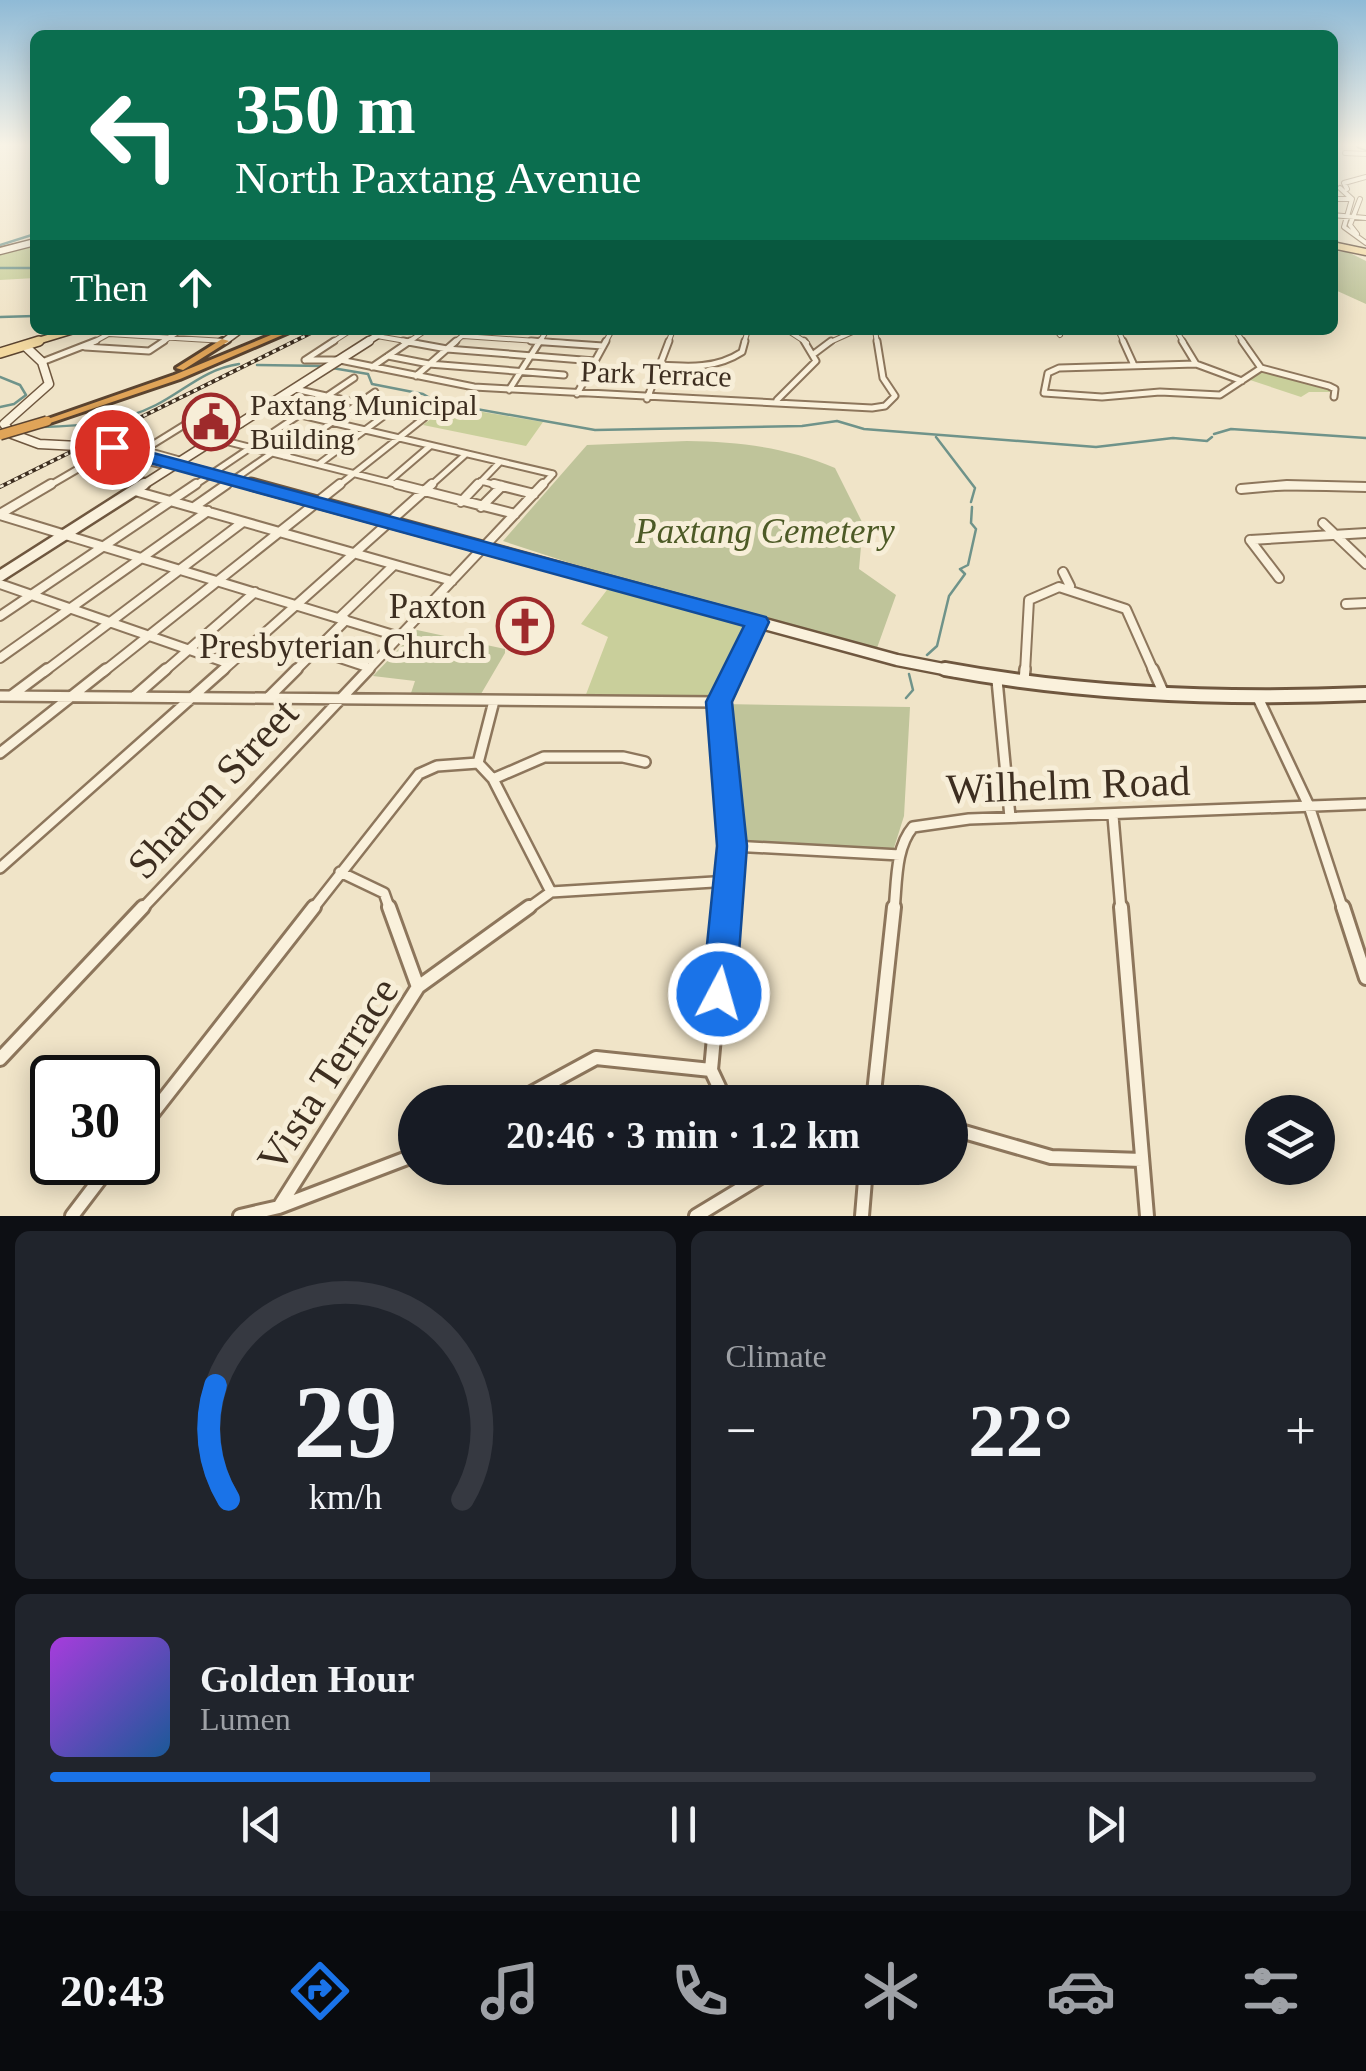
<!DOCTYPE html>
<meta charset="utf-8">
<style>
body{margin:0;font-family:Georgia,serif;background:#20242c;color:#f1f3f6;height:100vh;display:flex;flex-direction:column;font-size:38px;white-space:nowrap}
*{box-sizing:border-box;margin:0}
p{font-size:32px;color:#9ea1a6}
.icon{flex:none;width:55px;height:55px;fill:none;stroke:currentColor;stroke-width:2;stroke-linecap:round;stroke-linejoin:round}
.map{position:relative;height:1216px;overflow:hidden}
.panel{display:flex;flex-direction:column;gap:15px;padding:15px;background:#0d0f14;flex:1}
.panel>*{flex:none}
.guide{position:absolute;left:30px;top:30px;width:1308px;height:305px;border-radius:15px;box-shadow:0 5px 25px #0003;background:#0b6e4f;color:#fff;overflow:hidden}
.buttons{position:absolute;left:1245px;top:1095px;display:grid;gap:20px}
.buttons a{display:grid;place-items:center;width:90px;height:90px;border-radius:50%;background:#171b24;box-shadow:0 5px 25px #0003;font-size:50px}
.speed{position:absolute;left:30px;top:1055px;display:flex;gap:20px;font-size:50px;font-weight:700;text-align:center}
.speed>*{display:grid;place-content:center;width:130px;height:130px;border-radius:50%;background:#171b24;box-shadow:0 5px 25px #0003;line-height:1}
.speed .limit{border:5px solid #111;border-radius:15px;background:#fff;color:#111}
.pin{position:absolute;display:grid;place-items:center;width:85px;height:85px;color:#fff;margin:-42px;border:5px solid #fff;border-radius:50%;box-shadow:0 2px 10px #0007}
.me{position:absolute;width:110px;margin:-55px;rotate:6deg;stroke-linejoin:round;filter:drop-shadow(0 0 8px #0008)}
.turn{display:flex;align-items:center;gap:35px;height:210px;padding:0 40px;font-size:45px}
.turn .icon{width:130px;height:130px;stroke-width:2.5}
.turn b{display:block;font-size:70px;line-height:85px}
.then{display:flex;align-items:center;height:95px;padding:0 40px;background:#0003;gap:20px;font-size:38px}
.big{font-size:75px;font-weight:700;line-height:1.1}
.panel .tile{flex:1;display:flex;flex-direction:column;justify-content:center;gap:15px;min-width:0;padding:0 35px;border-radius:15px;background:#20242c}
.panel .dial{align-items:center;gap:0}
.dial svg{height:260px;overflow:visible;fill:none;stroke:#363941;stroke-width:7;stroke-linecap:round;text-anchor:middle}
.dial text{fill:#f1f3f6;stroke:none}
.song{display:flex;align-items:center;gap:30px}
.cover{width:120px;height:120px;border-radius:15px;background:linear-gradient(135deg,hsl(280 70% 55%),hsl(210 70% 35%))}
.played{height:10px;border-radius:5px;background:linear-gradient(90deg,#1a73e8 30%,#363941 30%)}
.keys{display:flex;justify-content:space-around;direction:ltr}
.heat{display:flex;justify-content:space-between;align-items:center;font-size:55px;direction:ltr}
.panel .tiles{flex:1;display:grid;gap:15px;grid-template-columns:1fr 1fr}
.tile:last-child{grid-column:span 2}
.trip{position:absolute;left:398px;top:1085px;width:570px;height:100px;border-radius:50px;background:#171b24;box-shadow:0 5px 25px #0003;font-weight:700;line-height:100px;text-align:center}
.tabs{display:flex;height:160px;justify-content:space-around;align-items:center;background:#090b0e;color:#9ea1a6}
.tabs .icon{width:70px;height:70px}
.tabs .on{color:#1a73e8}
.tabs b{font-size:45px;color:#f1f3f6}
.map>svg:first-child{display:block}
.green{fill:#c9cf9b}
.cemetery{fill:#bfc49a}
.lines{fill:none;stroke-linecap:round;stroke-linejoin:round}
.stream{stroke:#6f938a;stroke-width:2.5}
.street-far4-casing{stroke:#8d765c;stroke-width:6}
.street-far3-casing{stroke:#8d765c;stroke-width:9}
.street-far2-casing{stroke:#8d765c;stroke-width:12}
.street-far1-casing{stroke:#8d765c;stroke-width:14}
.street-casing{stroke:#8d765c;stroke-width:18}
.secondary-far3-casing{stroke:#6f573f;stroke-width:9}
.secondary-far2-casing{stroke:#6f573f;stroke-width:11}
.secondary-far1-casing{stroke:#6f573f;stroke-width:15}
.secondary-casing{stroke:#6f573f;stroke-width:18}
.primary-far2-casing{stroke:#5b4430;stroke-width:8}
.primary-far1-casing{stroke:#5b4430;stroke-width:9}
.primary-casing{stroke:#5b4430;stroke-width:12}
.highway-casing{stroke:#5b4430;stroke-width:6}
.street-far4{stroke:#faf1dc;stroke-width:4}
.street-far3{stroke:#faf1dc;stroke-width:5}
.street-far2{stroke:#faf1dc;stroke-width:8}
.street-far1{stroke:#faf1dc;stroke-width:9}
.street{stroke:#faf1dc;stroke-width:12}
.secondary-far3{stroke:#faf1dc;stroke-width:6}
.secondary-far2{stroke:#faf1dc;stroke-width:8}
.secondary-far1{stroke:#faf1dc;stroke-width:10}
.secondary{stroke:#faf1dc;stroke-width:12}
.primary-far2{stroke:#f3d9a0;stroke-width:5}
.primary-far1{stroke:#f3d9a0;stroke-width:6}
.primary{stroke:#f3d9a0;stroke-width:9}
.highway{fill:#e0a458;fill-rule:evenodd}
.rail-casing{stroke:#3d2e20;stroke-width:4}
.rail{stroke:#f7eed8;stroke-width:2.5;stroke-dasharray:4;stroke-linecap:butt}
.highway-bridge-casing{stroke:#5b4430;stroke-width:12;stroke-linecap:butt}
.highway-bridge{stroke:#e0a458;stroke-width:9}
.route{fill:#1a73e8;stroke:#114b97;stroke-width:2.5}
.labels{text-anchor:middle;stroke-width:10;stroke-linejoin:round;paint-order:stroke}
.far-street-label{font-size:30px;fill:#3d2e20;stroke:#f7eed8}
.far-poi-label{font-size:30px;fill:#3d2e20;stroke:#f7eed8;text-anchor:start}
.park-label{font-size:35px;font-style:italic;fill:#4d5a26;stroke:#f7eed8}
.poi-label{font-size:35px;fill:#3d2e20;stroke:#f7eed8;text-anchor:end}
.near-street-label{font-size:42px;fill:#3d2e20;stroke:#f7eed8}
</style>
<div class="map">
<svg width="1366" height="1216" viewBox="0 0 1366 1216">
<rect width="100%" height="100%" fill="#f0e4c8"/>
<!-- green -->
<path class="green" d="M 35,244 L 35,278 L 0,280 L 0,253 Z
M 1262,371 L 1332,389 L 1333,392 L 1309,392 L 1301,397 L 1250,380 Z
M 447,406 L 543,422 L 526,446 L 423,425 Z
M 610,586 L 748,626 L 712,698 L 585,697 L 608,637 L 581,624 Z"/>
<!-- cemetery -->
<path class="cemetery" d="M 1333,251 L 1348,252 L 1366,261 L 1366,304 L 1333,289 Z
M 687,441 C 740,442 785,447 835,468 L 863,524 L 859,569 L 896,595 L 877,648 L 570,563 L 503,541 L 587,445 Z
M 417,630 L 505,649 L 505,653 L 481,694 L 411,693 L 415,681 L 373,676 Z
M 723,704 L 910,707 L 904,816 L 893,851 L 737,843 L 736,774 Z"/>
<g class="lines">
<!-- stream -->
<path class="stream" d="M 0,245 L 35,234
M 0,268 L 35,268
M 0,317 L 35,316
M 257,365 L 324,366
M 332,368 L 368,374 L 372,384 L 423,394 L 437,402 L 595,430 L 802,426 L 837,421 L 864,429 L 1096,447 L 1173,438 L 1207,441 L 1212,437
M 0,377 L 20,385 L 26,395 L 14,404 L 0,407
M 42,427 C 81,426 121,423 156,405 C 185,390 205,369 239,364
M 1214,434 L 1231,429 L 1366,438
M 936,437 L 975,488 L 971,502
M 927,655 L 937,646 L 949,596 L 965,574 L 960,569 L 968,565 L 976,529 L 971,523 L 972,507
M 906,698 L 913,690 L 909,674"/>
<!-- street-far4 casing -->
<g class="street-far4-casing">
<path id="street-far4" d="M 1345,153 L 1366,154
M 1340,188 L 1352,199 L 1344,227 L 1366,243
M 1347,189 L 1344,183 L 1366,177
M 1332,199 L 1352,199
M 1332,215 L 1366,218
M 1357,234 L 1350,225 L 1360,199
M 584,330 L 611,332
M 787,330 L 807,343
M 875,330 L 877,343
M 1056,330 L 1060,335
M 1118,330 L 1124,343
M 1176,330 L 1184,343
M 1235,330 L 1244,343
M 109,334 L 225,341
M 377,336 L 417,343
M 463,336 L 566,343
M 92,343 L 112,332
M 161,343 L 181,330
M 331,343 L 351,330
M 407,343 L 426,330
M 454,343 L 469,330
M 539,343 L 547,330
M 605,343 L 612,330
M 668,343 L 673,330
M 744,343 L 748,330
M 828,343 L 857,330"/>
</g>
<!-- street-far3 casing -->
<g class="street-far3-casing">
<path id="street-far3" d="M 403,341 L 447,349 L 595,361
M 531,341 L 603,346
M 1123,341 L 1133,363
M 1182,341 L 1196,364 L 1242,381
M 85,347 L 149,351 L 164,341
M 815,353 L 831,341
M 388,356 L 429,364 L 564,375
M 305,360 L 340,360 L 474,387 L 872,408 L 885,406 L 895,396 L 883,378 L 877,341
M 305,360 L 334,341
M 42,362 L 96,341
M 1196,364 L 1059,368 L 1048,373 L 1044,393 L 1102,397 L 1160,392 L 1220,395 L 1261,368 L 1242,341
M 659,365 C 689,367 716,369 742,352 L 745,341
M 372,367 L 410,341
M 1261,368 L 1329,386 L 1335,389 L 1334,397
M 416,376 L 456,341
M 295,389 L 424,418
M 509,390 L 540,341
M 577,394 L 606,341
M 647,399 L 669,341
M 777,400 L 816,361 L 804,341
M 267,407 L 553,474
M 217,439 L 407,487
M 126,445 L 183,461
M 144,450 L 202,414 L 241,424
M 284,456 L 375,392
M 319,464 L 392,410
M 481,481 L 504,487
M 388,482 L 430,446
M 47,487 L 107,452 L 172,467
M 192,487 L 354,378
M 223,487 L 272,453
M 337,487 L 424,418
M 429,487 L 466,454
M 476,487 L 500,462
M 541,487 L 553,474
M 1267,487 L 1355,487"/>
</g>
<!-- street-far2 casing -->
<g class="street-far2-casing">
<path id="street-far2" d="M 397,484 L 515,514
M 494,484 L 534,494
M 1241,489 L 1287,485 L 1366,487
M 135,491 L 452,581
M 461,502 L 478,484
M 194,507 L 227,484
M 481,507 L 502,486
M 0,514 L 51,484
M 0,515 L 400,637
M 1323,523 L 1366,564
M 1250,540 L 1366,533
M 1250,540 L 1279,578
M 1063,572 L 1070,586
M 0,584 L 230,664
M 1346,604 L 1366,603
M 0,616 L 196,484
M 339,618 L 394,565
M 316,650 L 370,668
M 0,658 L 208,511
M 44,672 L 243,522
M 103,672 L 340,484
M 163,672 L 255,592
M 221,672 L 432,484
M 294,672 L 346,620
M 366,672 L 543,484
M 734,672 L 758,622
M 1025,672 L 1029,600 L 1059,587 L 1126,609 L 1154,672"/>
</g>
<!-- street-far1 casing -->
<g class="street-far1-casing">
<path id="street-far1" d="M 1153,669 L 1164,694
M 997,680 L 1010,817
M 1024,681 L 1025,669
M 0,696 L 719,702
M 11,696 L 47,669
M 134,697 L 166,669
M 268,698 L 297,669
M 1259,700 L 1309,806 L 1343,910
M 494,701 L 478,763 L 493,779 L 551,892
M 0,753 L 106,669
M 493,779 L 544,757 L 623,757 L 645,762
M 1113,816 L 1121,910
M 732,846 L 900,855
M 0,868 L 224,669
M 340,872 L 384,893 L 390,910
M 551,892 L 730,881
M 141,910 L 369,669
M 312,910 L 419,774 L 437,766 L 478,763
M 526,910 L 551,892
M 726,910 L 732,846 L 719,702 L 735,669
M 894,910 C 897,883 895,848 913,827 L 969,819 L 1366,804"/>
</g>
<!-- street casing -->
<g class="street-casing">
<path id="street" d="M 389,907 L 418,987
M 1121,907 L 1147,1216
M 1343,907 L 1366,978
M 0,1059 L 143,907
M 515,1102 L 596,1058 L 711,1070
M 726,1102 L 711,1070 L 726,907
M 873,1102 L 894,907
M 950,1128 L 1051,1157 L 1142,1160
M 138,1132 L 314,907
M 279,1207 L 418,987 L 529,907
M 72,1216 L 113,1162
M 240,1216 L 279,1207 L 415,1155
M 696,1216 L 775,1168
M 862,1216 L 866,1168"/>
</g>
<!-- secondary-far3 casing -->
<g class="secondary-far3-casing">
<path id="secondary-far3" d="M 0,251 L 35,242
M 225,341 L 240,330
M 365,343 L 386,330"/>
</g>
<!-- secondary-far2 casing -->
<g class="secondary-far2-casing">
<path id="secondary-far2" d="M 25,346 L 42,362 L 49,384 L 4,424 L 12,434 L 39,444 L 118,448 L 260,487
M 140,487 L 369,341"/>
</g>
<!-- secondary-far1 casing -->
<g class="secondary-far1-casing">
<path id="secondary-far1" d="M 251,484 L 897,660 L 959,672
M 0,576 L 144,484"/>
</g>
<!-- secondary casing -->
<g class="secondary-casing">
<path id="secondary" d="M 945,669 C 1085,695 1225,700 1366,694"/>
</g>
<!-- primary-far2 casing -->
<g class="primary-far2-casing">
<path id="primary-far2" d="M 1360,145 L 1366,147"/>
</g>
<!-- primary-far1 casing -->
<g class="primary-far1-casing">
<path id="primary-far1" d="M 1332,245 L 1366,252
M 31,343 L 74,330"/>
</g>
<!-- primary casing -->
<g class="primary-casing">
<path id="primary" d="M 0,353 L 39,341"/>
</g>
<!-- highway casing -->
<g class="highway-casing">
<path id="highway" d="M 283,330 L 294,330 L 180,379 L 50,423 L 47,424 L 42,421 L 174,375 Z
M 222,339 L 229,341 L 183,370 L 176,368 Z"/>
</g>
<!-- street-far4 -->
<use href="#street-far4" class="street-far4"/>
<!-- street-far3 -->
<use href="#street-far3" class="street-far3"/>
<!-- street-far2 -->
<use href="#street-far2" class="street-far2"/>
<!-- street-far1 -->
<use href="#street-far1" class="street-far1"/>
<!-- street -->
<use href="#street" class="street"/>
<!-- secondary-far3 -->
<use href="#secondary-far3" class="secondary-far3"/>
<!-- secondary-far2 -->
<use href="#secondary-far2" class="secondary-far2"/>
<!-- secondary-far1 -->
<use href="#secondary-far1" class="secondary-far1"/>
<!-- secondary -->
<use href="#secondary" class="secondary"/>
<!-- primary-far2 -->
<use href="#primary-far2" class="primary-far2"/>
<!-- primary-far1 -->
<use href="#primary-far1" class="primary-far1"/>
<!-- primary -->
<use href="#primary" class="primary"/>
<!-- highway -->
<use href="#highway" class="highway"/>
<!-- rail casing -->
<g class="rail-casing">
<path id="rail" d="M 0,487 L 317,330"/>
</g>
<!-- rail -->
<use href="#rail" class="rail"/>
<!-- highway-bridge casing -->
<g class="highway-bridge-casing">
<path id="highway-bridge" d="M 0,435 L 47,421"/>
</g>
<!-- highway-bridge -->
<use href="#highway-bridge" class="highway-bridge"/>
</g>
<!-- sky -->
<linearGradient id="sky" x2="0" y2="1"><stop stop-color="#8fbad6"/><stop offset="0.46" stop-color="#f8f3e6"/><stop offset="1" stop-color="#f8f3e6" stop-opacity="0"/></linearGradient>
<rect width="1366" height="315" fill="url(#sky)"/>
<!-- route -->
<path class="route" d="M 112,442 L 766,617 L 769,622 L 732,702 L 747,846 L 736,994 L 731,1006 L 719,1011 L 707,1006 L 702,994 L 717,846 L 706,702 L 744,626 L 106,451 L 103,447 Z"/>
<!-- icons -->
<defs>
<g id="civic-ring" transform="scale(2.875)"><circle r="9.5" fill="#f7eed8" stroke="#9e2a2b" stroke-width="1.5"/><path d="M-.6-6.5H3V-4.5H.6V-3L4-1V1h2V6H-6V1h2V-1L-.6-3ZM-1.2 2.5V6h2.4V2.5Z" fill="#9e2a2b"/></g>
<g id="church-ring" transform="scale(2.875)"><circle r="9.5" fill="#f7eed8" stroke="#9e2a2b" stroke-width="1.5"/><path d="M-1.2-6h2.4v3.5h3.3v2.4h-3.3V6h-2.4V-.1h-3.3v-2.4h3.3Z" fill="#9e2a2b"/></g>
</defs>
<g fill-rule="evenodd">
<use href="#civic-ring" x="211" y="422"/>
<use href="#church-ring" x="525" y="626"/>
</g>
<g class="labels">
<!-- far-street labels -->
<g class="far-street-label">
<text transform="translate(656 374) rotate(2)" y="10">Park Terrace</text>
</g>
<!-- far-poi labels -->
<g class="far-poi-label">
<text x="250" y="415">Paxtang Municipal<tspan x="250" dy="34">Building</tspan></text>
</g>
<!-- park labels -->
<g class="park-label">
<text x="765" y="543">Paxtang Cemetery</text>
</g>
<!-- poi labels -->
<g class="poi-label">
<text x="486" y="618">Paxton<tspan x="486" dy="40">Presbyterian Church</tspan></text>
</g>
<!-- near-street labels -->
<g class="near-street-label">
<text transform="translate(1068 784) rotate(-2)" y="15">Wilhelm Road</text>
<text transform="translate(212 788) rotate(-47)" y="15">Sharon Street</text>
<text transform="translate(327 1074) rotate(-57)" y="15">Vista Terrace</text>
</g>
</g>
</svg>
<div class="buttons">
<a><svg class="icon" aria-label="layers" viewBox="0 0 24 24"><path d="M12 4l9 5-9 5-9-5zM3 14l9 5 9-5"/></svg></a>
</div>
<div class="speed"><div class="limit">30</div></div>
<div class="pin" style="left:112px;top:447px;background:#d93025"><svg class="icon" aria-label="arrive" viewBox="0 0 24 24"><path d="M6 21V4h12l-3 4 3 4H6"/></svg></div>
<svg class="me" style="left:719px;top:994px" viewBox="-20 -20 40 40"><circle r="17" fill="#1a73e8" stroke="#fff" stroke-width="3"/><path d="M0-11L8 9 0 5-8 9z" fill="#fff"/></svg>
<div class="trip">20:46 · 3 min · 1.2 km</div>
<div class="guide">
<div class="turn"><svg class="icon" aria-label="left" viewBox="0 0 24 24"><path d="M17 20v-9H6M10 6l-5 5 5 5"/></svg><div><b>350 m</b>North Paxtang Avenue</div></div>
<div class="then">Then<svg class="icon" aria-label="ahead" viewBox="0 0 24 24"><path d="M12 20V5M6 11l6-6 6 6"/></svg></div>
</div>
</div>
<section class="panel">
<div class="tiles">
<div class="tile dial"><svg viewBox="0 0 100 80">
<path d="M14 69A42 42 0 1 1 86 69"/>
<path d="M14 69A42 42 0 0 1 10 34" stroke="#1a73e8"/>
<text x="50" y="56" font-size="32" font-weight="700">29</text>
<text x="50" y="72" font-size="11">km/h</text>
</svg></div>
<div class="tile"><p>Climate</p>
<div class="heat"><a>−</a><b class="big">22°</b><a>+</a></div>
</div>
<div class="tile">
<div class="song"><i class="cover"></i><div><b>Golden Hour</b><p>Lumen</p></div></div>
<div class="played"></div>
<div class="keys"><svg class="icon" aria-label="previous" viewBox="0 0 24 24"><path d="M18 5L8 12l10 7zM5 5v14"/></svg><svg class="icon" aria-label="pause" viewBox="0 0 24 24"><path d="M8 5v14M16 5v14"/></svg><svg class="icon" aria-label="next" viewBox="0 0 24 24"><path d="M6 5l10 7-10 7zM19 5v14"/></svg></div>
</div>
</div>
</section>
<nav class="tabs">
<b>20:43</b>
<svg class="icon on" aria-label="directions" viewBox="0 0 24 24"><path d="M12 3l9 9-9 9-9-9zM9 14v-3h6M13 9l2 2-2 2"/></svg>
<svg class="icon" aria-label="music" viewBox="0 0 24 24"><path d="M9 18V5l10-2v13"/><circle cx="6" cy="18" r="3"/><circle cx="16" cy="16" r="3"/></svg>
<svg class="icon" aria-label="phone" viewBox="0 0 24 24"><path d="M5 4h4l2 5-3 2q2 4 5 5l2-3 5 2v4C11 20 4 13 5 4z"/></svg>
<svg class="icon" aria-label="climate" viewBox="0 0 24 24"><path d="M12 3v18M4 7l16 10M4 17L20 7"/></svg>
<svg class="icon" aria-label="car" viewBox="0 0 24 24"><path d="M5 17H2v-5l4-1 3-4h7l3 4 3 1v5h-3M9 17h6M6 11h13"/><circle cx="7" cy="17" r="2"/><circle cx="17" cy="17" r="2"/></svg>
<svg class="icon" aria-label="filters" viewBox="0 0 24 24"><path d="M4 7h16M4 17h16"/><circle cx="9" cy="7" r="2"/><circle cx="15" cy="17" r="2"/></svg>
</nav>
